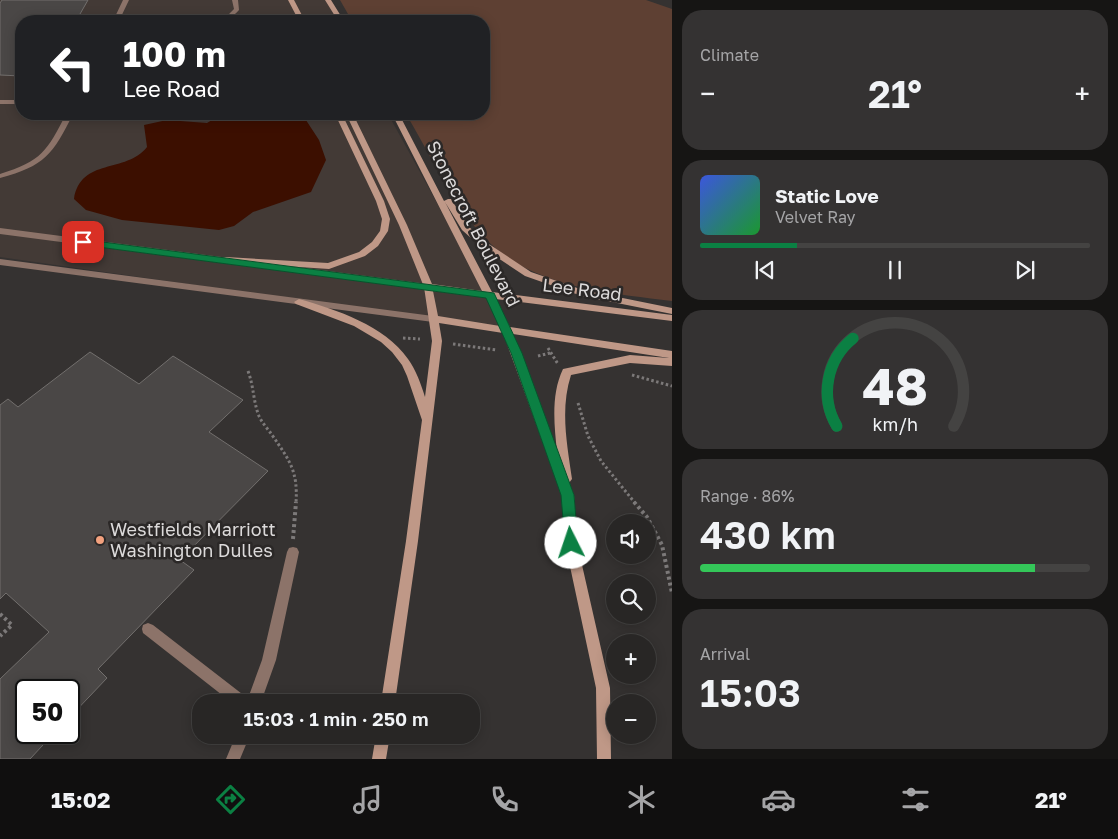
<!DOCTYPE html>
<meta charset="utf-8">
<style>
body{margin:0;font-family:"Golos Text",sans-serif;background:#343232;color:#f1f3f6;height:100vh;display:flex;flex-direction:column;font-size:19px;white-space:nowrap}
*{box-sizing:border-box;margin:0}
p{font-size:16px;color:#a5a5a7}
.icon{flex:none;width:28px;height:28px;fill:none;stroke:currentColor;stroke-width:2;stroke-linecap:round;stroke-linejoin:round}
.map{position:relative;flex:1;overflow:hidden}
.sheet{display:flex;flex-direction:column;gap:10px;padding:10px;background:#161514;width:446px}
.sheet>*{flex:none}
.hud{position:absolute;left:15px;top:15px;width:475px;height:105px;border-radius:20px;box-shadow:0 2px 12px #0003,0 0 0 1px #444342;background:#202124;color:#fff;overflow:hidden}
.controls{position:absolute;left:606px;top:514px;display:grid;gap:10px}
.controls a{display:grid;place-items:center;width:50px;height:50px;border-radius:50%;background:#282625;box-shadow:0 2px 12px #0003,0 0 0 1px #444342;font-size:25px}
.speed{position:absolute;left:15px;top:679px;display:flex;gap:10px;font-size:25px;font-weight:700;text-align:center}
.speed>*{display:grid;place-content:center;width:65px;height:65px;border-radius:50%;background:#282625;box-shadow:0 2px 12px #0003,0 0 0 1px #444342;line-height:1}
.speed .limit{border:2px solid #111;border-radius:8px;background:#fff;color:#111}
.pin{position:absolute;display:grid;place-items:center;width:42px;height:42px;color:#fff;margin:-21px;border-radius:10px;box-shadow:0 2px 8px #0006}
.me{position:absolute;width:55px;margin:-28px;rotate:356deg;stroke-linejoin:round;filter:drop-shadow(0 0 4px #0008)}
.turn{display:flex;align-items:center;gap:18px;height:105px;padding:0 25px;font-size:22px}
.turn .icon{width:65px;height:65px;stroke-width:2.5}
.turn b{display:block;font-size:35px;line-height:42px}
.big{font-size:38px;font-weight:600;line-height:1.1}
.sheet .card{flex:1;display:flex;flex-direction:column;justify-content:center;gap:8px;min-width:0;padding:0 18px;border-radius:20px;background:#343232}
.sheet .dial{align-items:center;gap:0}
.dial svg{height:130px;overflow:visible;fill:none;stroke:#444342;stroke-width:7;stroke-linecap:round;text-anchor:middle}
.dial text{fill:#f1f3f6;stroke:none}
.song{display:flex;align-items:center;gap:15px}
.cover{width:60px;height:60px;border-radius:8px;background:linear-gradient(135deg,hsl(230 70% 55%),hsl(130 70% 35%))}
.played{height:5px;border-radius:2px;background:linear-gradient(90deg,#0b8043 25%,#444342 25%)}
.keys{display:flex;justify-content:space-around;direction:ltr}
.heat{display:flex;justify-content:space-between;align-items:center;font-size:28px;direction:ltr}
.charge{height:8px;border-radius:4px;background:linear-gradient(90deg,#34c759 86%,#444342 0)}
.trip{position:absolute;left:192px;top:694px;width:288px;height:50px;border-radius:20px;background:#282625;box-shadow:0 2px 12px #0003,0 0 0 1px #444342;font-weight:600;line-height:50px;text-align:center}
.tabs{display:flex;height:80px;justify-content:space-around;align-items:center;background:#100f0f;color:#a5a5a7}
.tabs .icon{width:35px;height:35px}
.tabs .current{color:#0b8043}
.tabs b{font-size:22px;color:#f1f3f6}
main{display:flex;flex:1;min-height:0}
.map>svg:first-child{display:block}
.built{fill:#433a36}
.green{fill:#5e4033}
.water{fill:#3c0f00}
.building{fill:#4a4746;stroke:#726f6d}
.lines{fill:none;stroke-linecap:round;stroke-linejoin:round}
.path-far1{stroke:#7c7979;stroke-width:3;stroke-dasharray:2.5 2.5;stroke-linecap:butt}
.path{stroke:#7c7979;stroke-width:4;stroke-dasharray:3 3;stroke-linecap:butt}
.lane{fill:#8c7369;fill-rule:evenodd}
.street{fill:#8c7369;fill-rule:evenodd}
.secondary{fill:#bf9887;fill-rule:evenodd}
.route{fill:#0b8043;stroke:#07532c}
.poi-dot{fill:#f2a17e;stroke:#2b2827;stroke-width:2}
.labels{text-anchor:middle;stroke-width:5;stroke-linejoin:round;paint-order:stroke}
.street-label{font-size:18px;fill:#dcdada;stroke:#2b2827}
.poi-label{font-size:18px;fill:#dcdada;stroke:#2b2827;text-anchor:start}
</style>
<main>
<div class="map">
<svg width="672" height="759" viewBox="0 0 672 759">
<rect width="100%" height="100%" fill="#353231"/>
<!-- built -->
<path class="built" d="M 0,0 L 326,0 L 337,21 L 21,21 L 21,114 L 388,114 L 507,330 L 0,257 Z"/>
<!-- green -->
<path class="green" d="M 340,0 L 646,0 L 672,9 L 672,301 C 602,292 522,287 475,227 C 448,193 428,151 406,114 L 484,114 L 484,21 L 352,21 Z"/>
<!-- water -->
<path class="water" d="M 222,114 L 302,114 L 319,140 L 326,160 L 311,192 L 253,212 L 234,226 L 219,230 L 122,220 L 86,210 L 74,199 C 81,157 126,174 147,147 L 144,125 L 167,120 L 207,123 Z"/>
<!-- building -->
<path class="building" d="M 2,0 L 88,0 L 76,21 L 21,21 L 21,76 L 0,75 L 0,3 Z
M 90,352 L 139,384 L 173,356 L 243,400 L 209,432 L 268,471 L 180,560 L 194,570 L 98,669 L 107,678 L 69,718 L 69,690 L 26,690 L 26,732 L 55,732 L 30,759 L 0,759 L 0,679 L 49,632 L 6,593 L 0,599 L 0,405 L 8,399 L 18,407 Z"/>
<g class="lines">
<!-- path-far1 -->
<path class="path-far1" d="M 403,338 L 420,339
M 453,344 L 497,350
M 548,348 L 558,364
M 538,356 L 550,353
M 248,371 C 254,387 253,401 259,416 C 262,423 268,429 272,435 C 290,461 298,471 296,503
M 632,375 L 672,386
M 578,403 L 588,436 L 601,461 L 635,503"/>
<!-- path -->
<path class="path" d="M 634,502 L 647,517 L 662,545 L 672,593
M 293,539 L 296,502
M 0,614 L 12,625 L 0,636"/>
<!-- lane -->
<path class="lane" d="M 123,0 L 129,0 L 119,21 L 113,21 Z
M 232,0 L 238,0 L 239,10 C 232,18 226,21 215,21 L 228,15 L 234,9 Z
M 0,100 L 21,100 L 21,104 L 0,104 Z
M 66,114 L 73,114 C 53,154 45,166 0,178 L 0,174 C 42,161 47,151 66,114 Z
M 293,547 L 297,548 L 299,552 L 276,660 L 261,702 L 231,702 L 143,633 L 142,629 L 143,625 L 148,623 L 153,625 L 246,697 L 247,701 L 262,660 L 287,552 L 289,548 Z
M 236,735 L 250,735 L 240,759 L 226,759 Z"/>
<!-- street -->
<path class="street" d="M 0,228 L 428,284 L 432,287 L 428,290 L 0,234 Z
M 0,259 L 433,316 L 438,319 L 433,322 L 0,265 Z"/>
<!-- secondary -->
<path class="secondary" d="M 288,0 L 294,0 L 305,21 L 299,21 Z
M 325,0 L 331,0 L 344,21 L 338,21 Z
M 335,114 L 342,114 L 384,201 L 390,219 L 388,231 L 378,246 L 365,256 L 329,269 L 223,262 L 222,260 L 223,258 L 226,257 L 328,263 L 359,252 L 372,242 L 380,231 L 382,219 L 376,201 Z
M 346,114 L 353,114 L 407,225 L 432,284 L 482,291 L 392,114 L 399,114 L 444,201 L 448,199 L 451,199 L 468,226 L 486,242 L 531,272 L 583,290 L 672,308 L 672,314 L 582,296 L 525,276 L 480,246 L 462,230 L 445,202 L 492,292 L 672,315 L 672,321 L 495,299 L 510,327 L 672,351 L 672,366 L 630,363 L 571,375 C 560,409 567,444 572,479 L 569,483 L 574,495 L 577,543 L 610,688 L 611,759 L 597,759 L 596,688 L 565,543 L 562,495 L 503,333 L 439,323 L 442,341 L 418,541 L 395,702 L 381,702 L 406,541 L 422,420 L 407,376 L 402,365 L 392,352 L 381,342 L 354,326 L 296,304 L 294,302 L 299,299 C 337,310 384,325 408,359 C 416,370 421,384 425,397 L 432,341 L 424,287 L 399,225 ZM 433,291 L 486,297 L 500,326 L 438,316 ZM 513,334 L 669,358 L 630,355 L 563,369 C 551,394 554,424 557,451 Z
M 376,735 L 390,735 L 386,759 L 372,759 Z"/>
</g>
<!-- route -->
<path class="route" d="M 80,239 L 494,293 L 522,353 L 574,495 L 578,543 L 576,547 L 571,549 L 567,547 L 565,543 L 561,495 L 511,353 L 486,298 L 83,245 L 80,244 Z"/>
<!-- markers -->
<circle class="poi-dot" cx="100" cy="540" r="5"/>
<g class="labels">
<!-- street labels -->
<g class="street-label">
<text transform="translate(473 224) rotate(63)" y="6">Stonecroft Boulevard</text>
<text transform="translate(582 290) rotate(7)" y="6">Lee Road</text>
</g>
<!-- poi labels -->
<g class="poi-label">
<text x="110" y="536">Westfields Marriott<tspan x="110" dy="21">Washington Dulles</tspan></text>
</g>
</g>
</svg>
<div class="controls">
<a><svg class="icon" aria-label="sound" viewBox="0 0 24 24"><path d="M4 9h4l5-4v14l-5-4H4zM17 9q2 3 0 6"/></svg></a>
<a><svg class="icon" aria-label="search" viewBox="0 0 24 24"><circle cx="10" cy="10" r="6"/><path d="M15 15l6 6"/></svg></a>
<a>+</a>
<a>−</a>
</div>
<div class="speed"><div class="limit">50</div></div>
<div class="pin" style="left:83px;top:242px;background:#d93025"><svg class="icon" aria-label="arrive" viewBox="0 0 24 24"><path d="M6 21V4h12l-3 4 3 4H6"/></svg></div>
<svg class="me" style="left:571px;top:543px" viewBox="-20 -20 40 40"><circle r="19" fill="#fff"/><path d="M0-13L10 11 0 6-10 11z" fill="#0b8043"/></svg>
<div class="trip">15:03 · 1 min · 250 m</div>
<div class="hud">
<div class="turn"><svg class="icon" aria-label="left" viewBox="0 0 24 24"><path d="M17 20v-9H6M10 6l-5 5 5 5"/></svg><div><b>100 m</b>Lee Road</div></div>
</div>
</div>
<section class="sheet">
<div class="card"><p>Climate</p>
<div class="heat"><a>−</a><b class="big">21°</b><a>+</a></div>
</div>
<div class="card">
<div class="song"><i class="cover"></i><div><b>Static Love</b><p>Velvet Ray</p></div></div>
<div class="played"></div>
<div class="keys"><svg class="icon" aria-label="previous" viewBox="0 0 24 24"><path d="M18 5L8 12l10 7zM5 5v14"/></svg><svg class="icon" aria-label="pause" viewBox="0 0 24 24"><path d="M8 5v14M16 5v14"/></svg><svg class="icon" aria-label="next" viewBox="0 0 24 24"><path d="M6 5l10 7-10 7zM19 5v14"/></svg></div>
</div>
<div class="card dial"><svg viewBox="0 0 100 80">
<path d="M14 69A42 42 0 1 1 86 69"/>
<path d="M14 69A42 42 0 0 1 24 15" stroke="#0b8043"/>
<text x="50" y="56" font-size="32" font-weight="700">48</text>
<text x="50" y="72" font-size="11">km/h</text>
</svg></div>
<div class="card"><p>Range · 86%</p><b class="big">430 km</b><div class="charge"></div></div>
<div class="card"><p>Arrival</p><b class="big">15:03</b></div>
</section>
</main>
<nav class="tabs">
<b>15:02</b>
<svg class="icon current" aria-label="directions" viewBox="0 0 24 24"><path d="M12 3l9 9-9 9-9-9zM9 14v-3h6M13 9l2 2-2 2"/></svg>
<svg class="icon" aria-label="music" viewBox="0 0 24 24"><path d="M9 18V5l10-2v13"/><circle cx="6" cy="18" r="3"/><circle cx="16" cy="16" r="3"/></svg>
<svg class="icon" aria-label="phone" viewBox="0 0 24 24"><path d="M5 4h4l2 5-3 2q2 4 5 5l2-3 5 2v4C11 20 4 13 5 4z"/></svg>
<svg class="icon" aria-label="climate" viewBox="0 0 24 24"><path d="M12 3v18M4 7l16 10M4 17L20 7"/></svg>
<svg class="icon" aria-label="car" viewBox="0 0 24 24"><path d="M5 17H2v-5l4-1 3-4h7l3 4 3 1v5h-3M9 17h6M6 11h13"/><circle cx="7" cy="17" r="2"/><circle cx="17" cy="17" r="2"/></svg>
<svg class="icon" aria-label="filters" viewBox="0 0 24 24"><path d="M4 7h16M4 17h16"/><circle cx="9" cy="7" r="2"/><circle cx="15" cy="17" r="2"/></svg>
<b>21°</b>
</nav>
